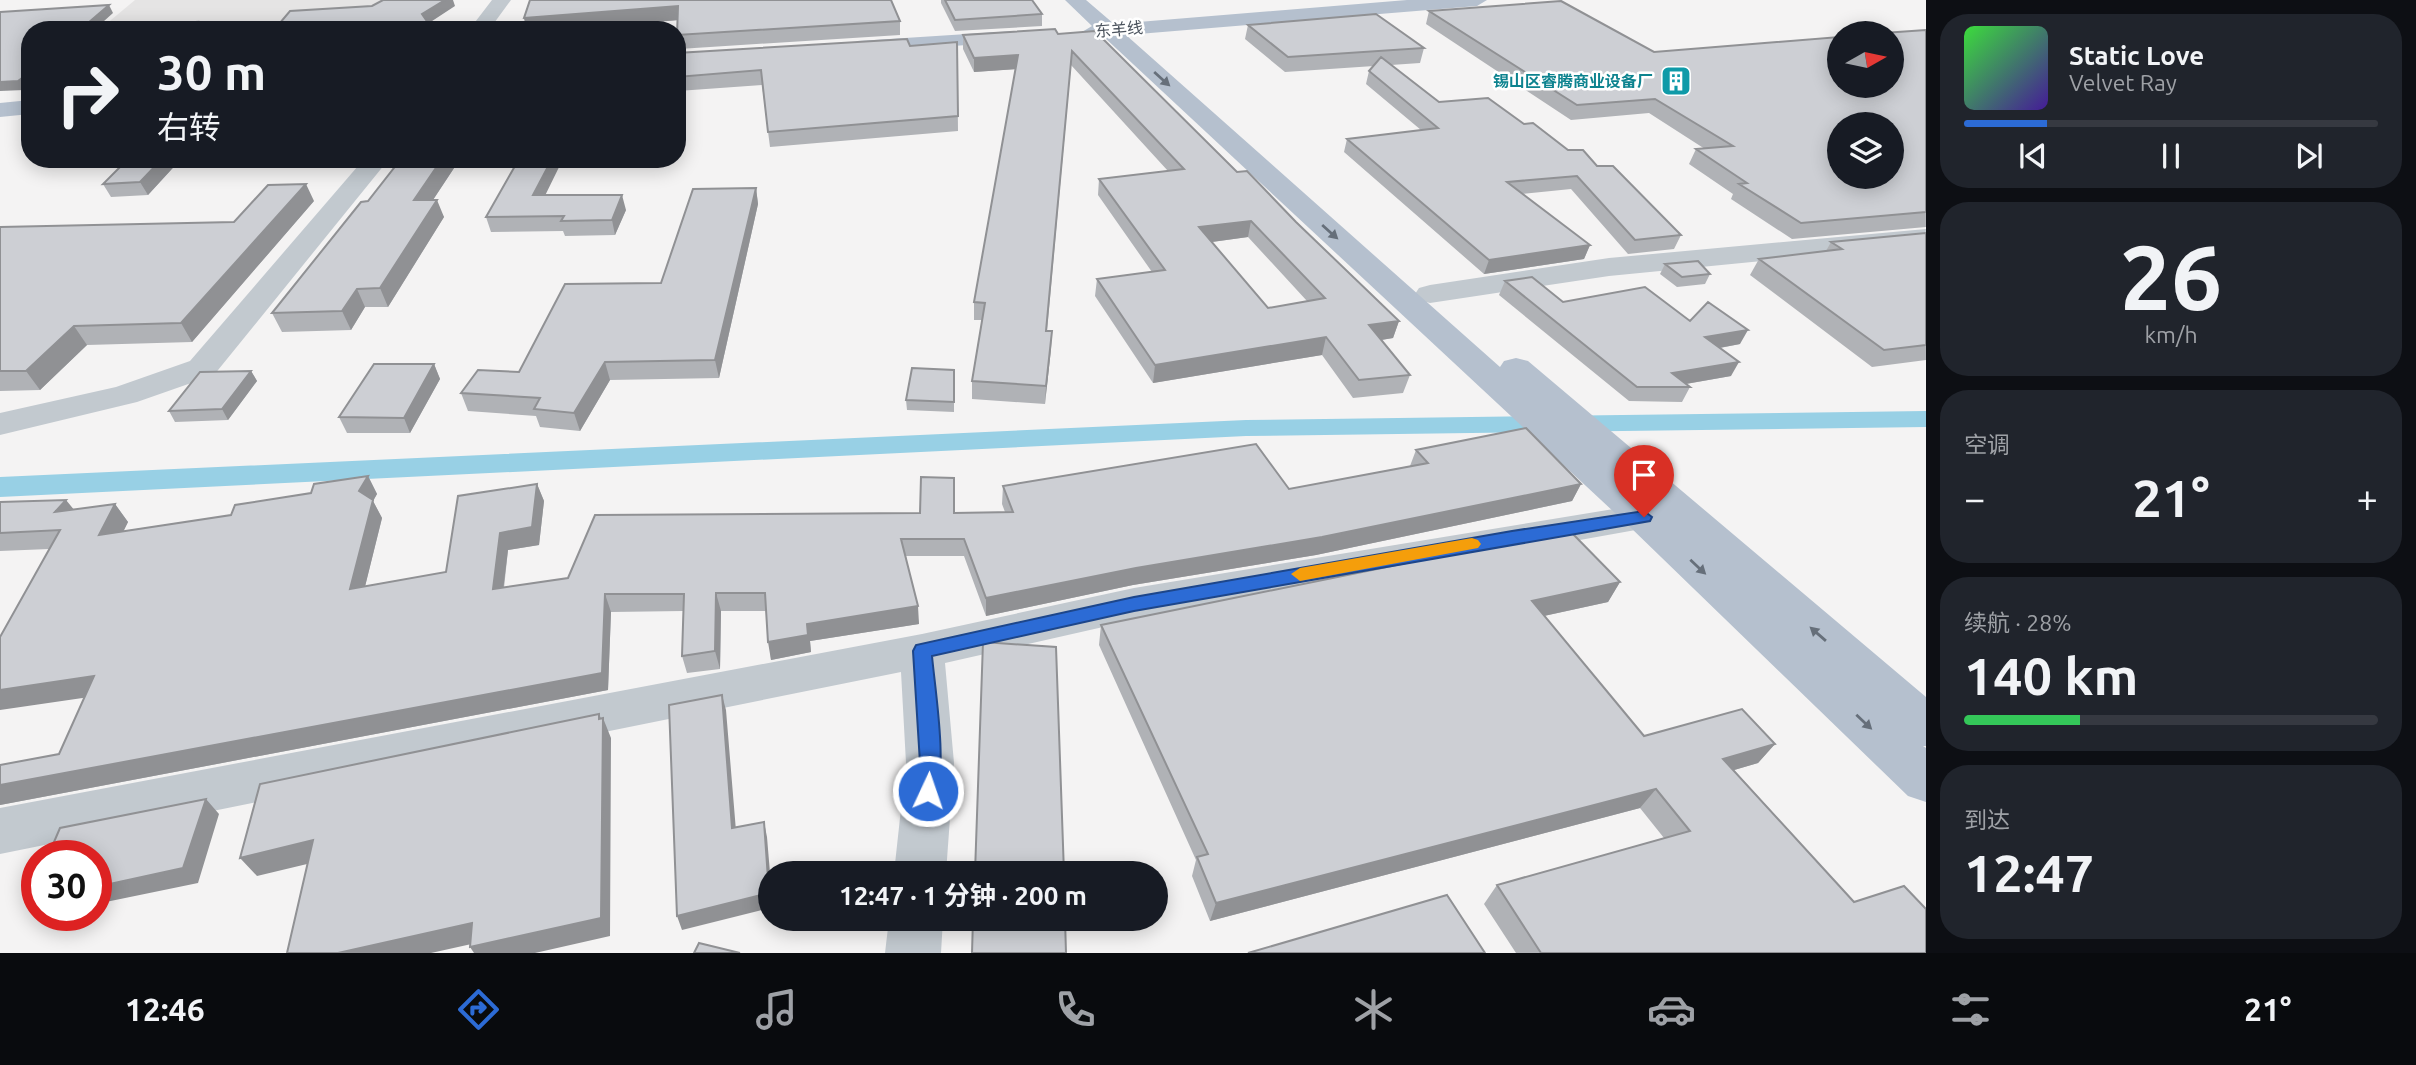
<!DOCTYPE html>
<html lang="zh">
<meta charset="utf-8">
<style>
body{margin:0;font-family:Ubuntu,"Noto Sans SC",sans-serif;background:#20242c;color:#f1f3f6;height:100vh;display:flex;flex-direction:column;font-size:26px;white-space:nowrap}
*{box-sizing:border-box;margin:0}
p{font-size:23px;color:#9ea1a6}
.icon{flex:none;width:38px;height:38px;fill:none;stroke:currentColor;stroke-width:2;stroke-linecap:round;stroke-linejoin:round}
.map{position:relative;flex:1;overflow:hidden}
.panel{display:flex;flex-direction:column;gap:14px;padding:14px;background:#0d0f14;width:490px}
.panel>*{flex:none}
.guide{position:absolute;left:21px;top:21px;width:665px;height:147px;border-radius:28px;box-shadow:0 4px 18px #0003;background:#171b24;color:#f1f3f6;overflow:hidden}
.needle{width:46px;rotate:81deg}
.tools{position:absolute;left:1827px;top:21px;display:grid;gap:14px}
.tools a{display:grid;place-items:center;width:77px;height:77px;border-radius:50%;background:#171b24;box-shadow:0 4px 18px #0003;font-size:35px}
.speed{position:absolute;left:21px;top:840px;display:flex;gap:14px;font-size:35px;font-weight:700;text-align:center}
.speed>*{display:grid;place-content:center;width:91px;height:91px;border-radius:50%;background:#171b24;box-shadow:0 4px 18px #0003;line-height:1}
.speed .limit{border:10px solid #d22;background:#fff;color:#111}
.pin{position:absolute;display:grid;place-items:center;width:60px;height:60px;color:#fff;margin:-72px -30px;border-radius:50% 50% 50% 0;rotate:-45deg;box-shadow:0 0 7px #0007}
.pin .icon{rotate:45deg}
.me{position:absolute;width:77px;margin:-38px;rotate:3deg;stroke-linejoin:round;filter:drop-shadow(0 0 5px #0008)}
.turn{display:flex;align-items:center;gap:24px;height:147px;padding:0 21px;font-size:32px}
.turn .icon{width:91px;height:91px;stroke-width:2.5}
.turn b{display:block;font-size:49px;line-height:60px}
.big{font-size:52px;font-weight:700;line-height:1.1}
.panel .widget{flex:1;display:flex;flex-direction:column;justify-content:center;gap:10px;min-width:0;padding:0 24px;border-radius:28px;background:#20242c}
.panel .dial{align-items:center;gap:0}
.dial b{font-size:91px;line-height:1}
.song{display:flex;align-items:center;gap:21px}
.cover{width:84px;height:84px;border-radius:10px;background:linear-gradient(135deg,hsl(120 70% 55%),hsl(260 70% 35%))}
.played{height:7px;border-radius:4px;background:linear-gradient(90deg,#2c6bd5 20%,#363941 20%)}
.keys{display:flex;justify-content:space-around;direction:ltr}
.heat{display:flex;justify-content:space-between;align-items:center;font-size:38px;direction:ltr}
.charge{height:10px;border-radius:5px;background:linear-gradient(90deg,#34c759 28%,#363941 0)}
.trip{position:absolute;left:758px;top:861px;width:410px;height:70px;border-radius:35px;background:#171b24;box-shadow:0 4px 18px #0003;font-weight:700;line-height:70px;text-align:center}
.dock{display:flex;height:112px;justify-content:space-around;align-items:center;background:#090b0e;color:#9ea1a6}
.dock .icon{width:49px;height:49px}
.dock .selected{color:#2c6bd5}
.dock b{font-size:32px;color:#f1f3f6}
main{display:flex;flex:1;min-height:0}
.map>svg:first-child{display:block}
.education{fill:#e5e4e4}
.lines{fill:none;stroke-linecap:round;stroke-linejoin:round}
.canal{fill:#98d0e5;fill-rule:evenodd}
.minor{fill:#c2c9cf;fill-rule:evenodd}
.major{fill:#b5c0ce;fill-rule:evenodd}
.wall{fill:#b0b2b6;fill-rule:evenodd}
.shaded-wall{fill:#909194}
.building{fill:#cdcfd4;stroke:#909194;stroke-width:2;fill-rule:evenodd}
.oneway{fill:#666f7a}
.route{fill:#2c6bd5;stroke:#1d468a;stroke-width:2}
.slow{fill:#f59e0b}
.labels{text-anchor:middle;stroke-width:5;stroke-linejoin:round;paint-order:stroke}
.far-street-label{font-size:16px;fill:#4c545e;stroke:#fff}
.far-culture-label{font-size:16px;font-weight:bold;fill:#0d838f;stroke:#fff;text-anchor:end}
</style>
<main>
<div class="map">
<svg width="1926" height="953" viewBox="0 0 1926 953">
<rect width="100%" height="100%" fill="#f4f3f3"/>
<!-- education -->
<path class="education" d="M 135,0 L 387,0 L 366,30 L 99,30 Z"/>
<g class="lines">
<!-- canal -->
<path class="canal" d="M 1926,411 L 1926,427 L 1246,436 L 0,497 L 0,477 L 1246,420 Z"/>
<!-- minor -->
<path class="minor" d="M 492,0 L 511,0 L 489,30 L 469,30 Z
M 364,159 L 389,159 L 214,375 L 137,402 L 0,435 L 0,413 L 116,387 L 190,361 Z
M 1926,229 L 1926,245 L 1609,276 L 1430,303 L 1419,300 L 1415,294 L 1419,288 L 1430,285 L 1609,258 Z
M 1644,504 L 1658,508 L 1663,517 L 1658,526 L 1134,620 L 945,663 L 954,763 L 946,873 L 894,873 L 906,763 L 901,672 L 0,854 L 0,808 L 922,634 L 1134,588 Z
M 889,919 L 943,919 L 941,953 L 885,953 Z"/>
<!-- major -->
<path class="major" d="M 1065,0 L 1086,0 L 1114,24 L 1407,0 L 1487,0 L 1477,6 L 1126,35 L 1500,367 L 1504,361 L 1516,358 L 1528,361 L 1926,697 L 1926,746 L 1923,746 L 1926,748 L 1926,802 L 1908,796 L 1630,527 L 1104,37 L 1085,36 L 1082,32 L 1092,26 Z
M 1014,31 L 1021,33 L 1024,37 L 1021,41 L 858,53 L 847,47 L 858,41 Z
M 30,100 L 30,114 L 0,117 L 0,103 Z"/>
</g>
<!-- wall -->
<path class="wall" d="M 941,0 L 1032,0 L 1042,14 L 1042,26 L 955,31 L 941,3 Z
M 1429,11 L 1654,52 L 1926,30 L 1926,227 L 1792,239 L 1731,199 L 1733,194 L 1689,164 L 1696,149 L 1705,149 L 1649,113 L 1571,120 L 1426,24 Z
M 524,18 L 900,21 L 900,35 L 679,49 L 677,38 L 677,20 L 554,30 L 527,30 Z
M 1248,25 L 1424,48 L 1420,63 L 1391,65 L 1439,102 L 1524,124 L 1568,150 L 1597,166 L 1681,235 L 1674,249 L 1628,254 L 1571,189 L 1522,194 L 1590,245 L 1584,259 L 1484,274 L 1344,152 L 1347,139 L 1421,130 L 1366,84 L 1369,71 L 1374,66 L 1285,72 L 1245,39 Z
M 1058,34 L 1237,172 L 1296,222 L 1399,321 L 1393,338 L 1381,340 L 1410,375 L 1403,393 L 1353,398 L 1322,355 L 1153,383 L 1095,296 L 1097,279 L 1152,272 L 1098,195 L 1099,179 L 1168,171 L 1071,65 L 1047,331 L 1052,331 L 1045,404 L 972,399 L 972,381 L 982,320 L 974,320 L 974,302 L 1016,69 L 974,72 L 963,49 L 963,35 ZM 1248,237 L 1307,301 L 1268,308 L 1212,242 Z
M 957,42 L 958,131 L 770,147 L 762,85 L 678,91 L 677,87 L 677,53 L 910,46 Z
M 128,159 L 181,159 L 148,195 L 111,197 L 103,184 Z
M 401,159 L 460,159 L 433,200 L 444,217 L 388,307 L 365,307 L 351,330 L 282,332 L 272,313 L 368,201 Z
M 756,188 L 758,204 L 719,378 L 610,380 L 580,431 L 540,427 L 536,416 L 468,411 L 461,393 L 519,372 L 661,283 Z
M 545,195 L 626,210 L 615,235 L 565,236 L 563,231 L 491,232 L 486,217 Z
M 314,201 L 192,342 L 87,345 L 40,390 L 0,391 L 0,227 L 234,222 Z
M 1926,233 L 1926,360 L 1872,367 L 1750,275 L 1759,259 L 1826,251 L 1831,242 Z
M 1665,264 L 1710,274 L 1705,284 L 1677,287 L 1660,274 Z
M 1505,281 L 1563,302 L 1690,321 L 1740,344 L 1720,348 L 1731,376 L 1686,384 L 1690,387 L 1682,402 L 1629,401 L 1499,295 Z
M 434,364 L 440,379 L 410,433 L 347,433 L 339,417 Z
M 954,370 L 954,412 L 907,410 L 906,400 Z
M 251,371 L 257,381 L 228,420 L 175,422 L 169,411 Z
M 1416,450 L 1581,484 L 1572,501 L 1316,555 L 1133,585 L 986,616 L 964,556 L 906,556 L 919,624 L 810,641 L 811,652 L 771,660 L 766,611 L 721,611 L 720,669 L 687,673 L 682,656 L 683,611 L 611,612 L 608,690 L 0,805 L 0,765 L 59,754 L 85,697 L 49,549 L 0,551 L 0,502 L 74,510 L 115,504 L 128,522 L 123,531 L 231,515 L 311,493 L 368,476 L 377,494 L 373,501 L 382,518 L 365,586 L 446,572 L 537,484 L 544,501 L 539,545 L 508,550 L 504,588 L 568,578 L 954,513 L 1005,512 L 1002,504 L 1003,486 L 1289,489 L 1410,466 Z
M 1620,582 L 1608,602 L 1544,616 L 1644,736 L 1775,744 L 1758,763 L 1734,770 L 1854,902 L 1926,953 L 1516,953 L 1484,904 L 1497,885 L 1664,838 L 1640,808 L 1210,921 L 1192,876 L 1196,860 L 1099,645 L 1101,625 Z"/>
<!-- shaded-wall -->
<path class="shaded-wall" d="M 435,0 L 453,0 L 455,6 L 426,25 L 422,14 Z
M 109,5 L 113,13 L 94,30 L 81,29 Z
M 678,6 L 680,20 L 554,30 L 527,30 L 524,18 Z
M 197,22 L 201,30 L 189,30 Z
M 1018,55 L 1018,69 L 974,72 L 974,58 Z
M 30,72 L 30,84 L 24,90 L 0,91 L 0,82 Z
M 162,159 L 181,159 L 148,195 L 140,182 Z
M 442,159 L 460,159 L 421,218 L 414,200 Z
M 552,159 L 563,159 L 538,210 L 533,195 Z
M 306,184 L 314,201 L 192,342 L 181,323 Z
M 756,188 L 758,204 L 719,378 L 715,360 Z
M 622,195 L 626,210 L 615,235 L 612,220 Z
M 437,200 L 444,217 L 388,307 L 380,288 Z
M 1251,221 L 1248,237 L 1197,244 L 1199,227 Z
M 1590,245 L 1584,259 L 1484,274 L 1489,260 Z
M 357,289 L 365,307 L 351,330 L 342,311 Z
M 1399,321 L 1393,338 L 1363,343 L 1369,325 Z
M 74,326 L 87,345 L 40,390 L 26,371 Z
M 1748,330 L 1740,344 L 1697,352 L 1705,337 Z
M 1052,331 L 1051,349 L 1045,404 L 1046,386 Z
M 1326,337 L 1322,355 L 1153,383 L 1155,365 Z
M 605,362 L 610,380 L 580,431 L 574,413 Z
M 1739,362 L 1731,376 L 1668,387 L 1672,373 Z
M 434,364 L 440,379 L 410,433 L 404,418 Z
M 251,371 L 257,381 L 228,420 L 222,409 Z
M 368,476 L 377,494 L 373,501 L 382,518 L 360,607 L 350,589 L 359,491 Z
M 537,484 L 544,501 L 539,545 L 508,550 L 501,607 L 493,589 L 500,533 Z
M 1581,484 L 1572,501 L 1316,555 L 1133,585 L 986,616 L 986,598 L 1136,568 Z
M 66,500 L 80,517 L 55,512 Z
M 115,504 L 128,522 L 113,553 L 99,535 Z
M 1620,582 L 1608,602 L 1521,621 L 1532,601 Z
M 716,593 L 721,611 L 720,669 L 715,651 Z
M 605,594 L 611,612 L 608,690 L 0,805 L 0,785 Z
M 918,606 L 919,624 L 810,641 L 811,652 L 771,660 L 768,642 L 807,624 Z
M 94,676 L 110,694 L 0,710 L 0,690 Z
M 722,695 L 726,710 L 737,843 L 732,828 Z
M 599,714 L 603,723 L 603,718 L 611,738 L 610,936 L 535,953 L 474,953 L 470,947 L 599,719 Z
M 1775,744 L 1758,763 L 1707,778 L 1723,759 Z
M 1656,789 L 1640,808 L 1210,921 L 1216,903 Z
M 206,799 L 219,814 L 198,883 L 96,904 L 96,887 Z
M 764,822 L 767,837 L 770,873 L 770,908 L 682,930 L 677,916 Z
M 313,840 L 328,859 L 257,876 L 240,858 Z
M 37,899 L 37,908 L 28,901 Z
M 472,923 L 485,941 L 431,953 L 338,953 Z"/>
<!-- building -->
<path class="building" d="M 383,0 L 445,0 L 422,14 L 433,30 L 274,30 L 290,11 L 372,6 Z
M 530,0 L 891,0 L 900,21 L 677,35 L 678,6 L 524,18 Z
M 945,0 L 1032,0 L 1042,14 L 955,20 Z
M 1561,1 L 1654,52 L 1839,37 L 1839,86 L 1892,86 L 1892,33 L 1883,33 L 1926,30 L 1926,212 L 1801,223 L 1739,184 L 1747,183 L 1696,149 L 1733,146 L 1655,99 L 1577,105 L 1429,11 ZM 1839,124 L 1892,124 L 1892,177 L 1839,177 Z
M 109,5 L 81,29 L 197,22 L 189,30 L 30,30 L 30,72 L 18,81 L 0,82 L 0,12 Z
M 1376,14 L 1424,48 L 1288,57 L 1248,25 Z
M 1055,29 L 1058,34 L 1095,31 L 1237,172 L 1247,171 L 1296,222 L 1399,321 L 1369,325 L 1410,375 L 1359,380 L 1326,337 L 1155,365 L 1097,279 L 1165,270 L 1099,179 L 1184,169 L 1072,51 L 1046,331 L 1052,331 L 1046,386 L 972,381 L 985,303 L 974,302 L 1018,55 L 974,58 L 963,35 ZM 1251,221 L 1325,298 L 1268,308 L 1199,227 Z
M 907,39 L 910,46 L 957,42 L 958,116 L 768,132 L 761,70 L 677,77 L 677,53 Z
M 1381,57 L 1439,102 L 1488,98 L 1524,124 L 1533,123 L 1568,150 L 1583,150 L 1597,166 L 1613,166 L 1681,235 L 1635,240 L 1577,176 L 1507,182 L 1590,245 L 1489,260 L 1347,139 L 1438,128 L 1369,71 Z
M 128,159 L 162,159 L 140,182 L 103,184 Z
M 401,159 L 442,159 L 414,200 L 437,200 L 380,288 L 357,289 L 342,311 L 272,313 L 361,202 L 368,201 Z
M 519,159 L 552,159 L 533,195 L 622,195 L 612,220 L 561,221 L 564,216 L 486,217 Z
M 306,184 L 181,323 L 74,326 L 26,371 L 0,371 L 0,227 L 234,222 L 268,185 Z
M 756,188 L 715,360 L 605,362 L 574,413 L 534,409 L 540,398 L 461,393 L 478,370 L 519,372 L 565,284 L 661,283 L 693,189 Z
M 1926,233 L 1926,345 L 1884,350 L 1759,259 L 1842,249 L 1831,242 Z
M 1698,261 L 1710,274 L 1682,277 L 1665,264 Z
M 1532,277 L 1563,302 L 1645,287 L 1690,321 L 1708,302 L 1748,330 L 1705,337 L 1739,362 L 1672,373 L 1690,387 L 1637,387 L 1505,281 Z
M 374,364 L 434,364 L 404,418 L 339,417 Z
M 912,368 L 954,370 L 954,402 L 906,400 Z
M 251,371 L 222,409 L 169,411 L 200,372 Z
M 1526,428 L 1581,484 L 1322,537 L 1136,568 L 986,598 L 964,539 L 901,539 L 918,606 L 807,624 L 808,635 L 768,642 L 765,593 L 716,593 L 715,651 L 682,656 L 684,594 L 605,594 L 602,673 L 0,785 L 0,765 L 59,754 L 94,676 L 0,690 L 0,637 L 60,530 L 0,533 L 0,502 L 66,500 L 55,512 L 115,504 L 99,535 L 231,515 L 235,505 L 311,493 L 314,484 L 368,476 L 359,491 L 373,500 L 350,589 L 446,572 L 458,496 L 537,484 L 532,527 L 500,533 L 493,589 L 568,578 L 595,515 L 920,513 L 921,477 L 954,478 L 954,513 L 1013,512 L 1003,486 L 1256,444 L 1289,489 L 1428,463 L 1416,450 Z
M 1569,530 L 1620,582 L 1532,601 L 1644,736 L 1742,709 L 1775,744 L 1723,759 L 1854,902 L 1904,886 L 1926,909 L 1926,953 L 1541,953 L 1497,885 L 1690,831 L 1656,789 L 1216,903 L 1197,857 L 1208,854 L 1101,625 Z
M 983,642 L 1056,647 L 1064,873 L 975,873 Z
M 722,695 L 732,828 L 764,822 L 769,893 L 677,916 L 669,705 Z
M 599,714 L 599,719 L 603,718 L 601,918 L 470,947 L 472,923 L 338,953 L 287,953 L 313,840 L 240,858 L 260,784 Z
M 206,799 L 183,868 L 96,887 L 96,856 L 48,856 L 60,828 Z
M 37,881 L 37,899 L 28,901 Z
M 1447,895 L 1485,953 L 1248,953 Z
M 973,919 L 1065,919 L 1066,953 L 972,953 Z
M 699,943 L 740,953 L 694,953 Z"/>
<!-- one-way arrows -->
<defs><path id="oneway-solid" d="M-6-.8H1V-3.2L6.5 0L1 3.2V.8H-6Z" transform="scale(1.75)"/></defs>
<g class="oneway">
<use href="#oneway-solid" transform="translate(1162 79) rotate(42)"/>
<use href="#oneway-solid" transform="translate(1330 232) rotate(42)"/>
<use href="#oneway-solid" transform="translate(1698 567) rotate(43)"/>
<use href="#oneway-solid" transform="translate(1818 634) rotate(-139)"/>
<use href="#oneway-solid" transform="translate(1864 722) rotate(43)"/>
</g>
<!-- route -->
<path class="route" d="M 1644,511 L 1652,517 L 1650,521 L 1134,611 L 932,656 C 935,689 948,769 935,797 L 928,800 L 920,797 L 917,791 L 920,763 L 913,651 L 916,645 L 1134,597 L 1512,531 Z"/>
<!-- slow -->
<path class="slow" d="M 1472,538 L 1478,540 L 1481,544 L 1478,548 L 1300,581 L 1291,574 L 1300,568 Z"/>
<!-- icons -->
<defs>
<g id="building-square" transform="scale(1.575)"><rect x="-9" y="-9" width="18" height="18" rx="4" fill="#0f9aa8" stroke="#fff"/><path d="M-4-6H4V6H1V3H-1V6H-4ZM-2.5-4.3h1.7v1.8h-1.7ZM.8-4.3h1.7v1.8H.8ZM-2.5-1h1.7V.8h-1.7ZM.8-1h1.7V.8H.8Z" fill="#fff"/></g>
</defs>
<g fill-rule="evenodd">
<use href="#building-square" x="1676" y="81"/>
</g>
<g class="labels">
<!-- far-street labels -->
<g class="far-street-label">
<text transform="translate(1119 29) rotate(-5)" y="6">东羊线</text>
</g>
<!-- far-culture labels -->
<g class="far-culture-label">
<text x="1653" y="87">锡山区睿腾商业设备厂</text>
</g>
</g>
</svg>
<div class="tools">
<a><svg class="needle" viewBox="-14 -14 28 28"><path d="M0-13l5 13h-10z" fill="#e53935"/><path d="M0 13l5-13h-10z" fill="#9ea1a6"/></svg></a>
<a><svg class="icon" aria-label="layers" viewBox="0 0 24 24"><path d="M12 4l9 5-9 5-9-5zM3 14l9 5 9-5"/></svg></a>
</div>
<div class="speed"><div class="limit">30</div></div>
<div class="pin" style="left:1644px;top:517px;background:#d93025"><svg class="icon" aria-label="arrive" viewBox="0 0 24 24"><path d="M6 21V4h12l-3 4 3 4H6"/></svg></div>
<svg class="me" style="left:928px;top:791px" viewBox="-20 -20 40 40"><circle r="17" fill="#2c6bd5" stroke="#fff" stroke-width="3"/><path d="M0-11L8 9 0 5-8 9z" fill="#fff"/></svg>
<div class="trip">12:47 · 1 分钟 · 200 m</div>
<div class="guide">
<div class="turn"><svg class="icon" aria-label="right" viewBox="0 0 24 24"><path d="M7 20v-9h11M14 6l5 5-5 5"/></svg><div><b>30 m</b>右转</div></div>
</div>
</div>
<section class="panel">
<div class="widget">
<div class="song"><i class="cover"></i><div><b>Static Love</b><p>Velvet Ray</p></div></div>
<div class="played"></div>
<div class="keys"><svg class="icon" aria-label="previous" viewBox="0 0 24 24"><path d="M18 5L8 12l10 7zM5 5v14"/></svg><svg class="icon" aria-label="pause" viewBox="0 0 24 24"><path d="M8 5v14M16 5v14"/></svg><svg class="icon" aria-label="next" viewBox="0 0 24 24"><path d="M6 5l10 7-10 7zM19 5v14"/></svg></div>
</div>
<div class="widget dial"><b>26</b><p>km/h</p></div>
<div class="widget"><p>空调</p>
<div class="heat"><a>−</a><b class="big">21°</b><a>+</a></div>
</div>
<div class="widget"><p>续航 · 28%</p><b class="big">140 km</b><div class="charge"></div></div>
<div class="widget"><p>到达</p><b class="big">12:47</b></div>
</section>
</main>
<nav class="dock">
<b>12:46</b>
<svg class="icon selected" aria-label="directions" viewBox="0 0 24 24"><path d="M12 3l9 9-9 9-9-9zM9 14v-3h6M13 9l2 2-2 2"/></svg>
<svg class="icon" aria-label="music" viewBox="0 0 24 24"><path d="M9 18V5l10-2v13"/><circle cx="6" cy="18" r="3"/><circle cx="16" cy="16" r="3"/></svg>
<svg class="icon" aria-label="phone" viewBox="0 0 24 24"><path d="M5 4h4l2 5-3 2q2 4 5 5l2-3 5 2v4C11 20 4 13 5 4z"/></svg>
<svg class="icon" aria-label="climate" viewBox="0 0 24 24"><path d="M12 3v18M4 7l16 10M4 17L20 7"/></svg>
<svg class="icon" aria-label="car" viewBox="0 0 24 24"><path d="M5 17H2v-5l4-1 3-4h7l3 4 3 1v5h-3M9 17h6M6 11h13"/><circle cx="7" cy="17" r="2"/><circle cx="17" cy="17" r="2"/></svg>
<svg class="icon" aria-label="filters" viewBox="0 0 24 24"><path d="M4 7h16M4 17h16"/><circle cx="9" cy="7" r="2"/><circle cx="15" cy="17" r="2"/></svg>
<b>21°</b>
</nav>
